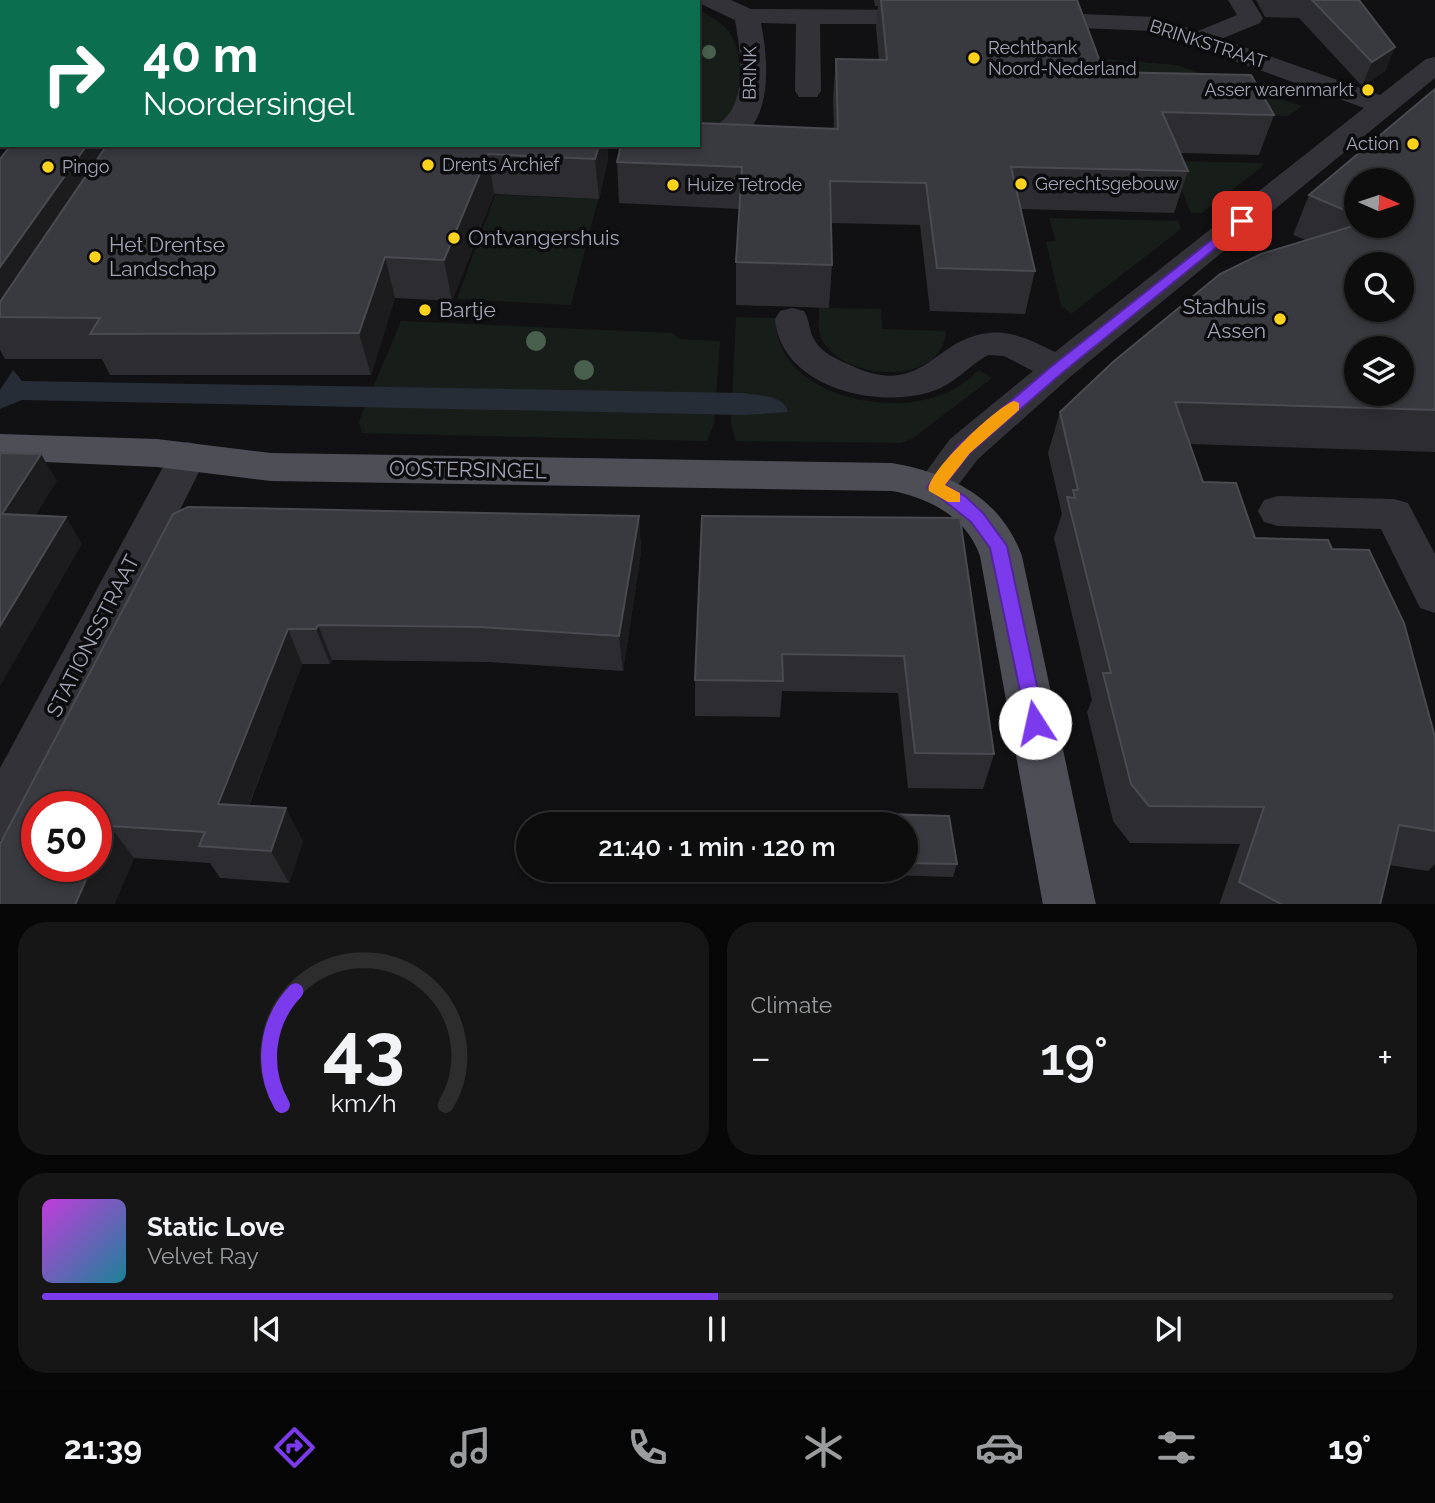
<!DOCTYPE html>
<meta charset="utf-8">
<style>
body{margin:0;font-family:Raleway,sans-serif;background:#161617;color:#f1f3f6;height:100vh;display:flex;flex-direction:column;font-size:26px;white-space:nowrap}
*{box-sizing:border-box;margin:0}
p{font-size:23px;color:#9a9c9e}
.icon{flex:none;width:38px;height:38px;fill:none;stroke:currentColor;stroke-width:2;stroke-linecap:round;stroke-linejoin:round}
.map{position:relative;height:904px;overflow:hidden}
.details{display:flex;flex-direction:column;gap:18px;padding:18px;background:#070708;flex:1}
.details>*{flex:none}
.top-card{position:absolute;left:0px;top:0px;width:700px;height:147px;box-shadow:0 4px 10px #0003,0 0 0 2px #2d2d2e;background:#0b6e4f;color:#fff;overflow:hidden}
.needle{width:46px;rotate:93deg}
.tools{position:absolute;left:1344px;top:168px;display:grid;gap:14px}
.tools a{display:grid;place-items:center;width:70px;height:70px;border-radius:50%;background:#0d0d0e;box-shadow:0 4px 10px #0003,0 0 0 2px #2d2d2e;font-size:35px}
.speed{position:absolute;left:21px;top:791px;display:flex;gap:14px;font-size:35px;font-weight:700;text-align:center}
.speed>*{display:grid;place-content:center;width:91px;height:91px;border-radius:50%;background:#0d0d0e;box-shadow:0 4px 10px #0003,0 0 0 2px #2d2d2e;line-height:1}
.speed .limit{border:10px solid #d22;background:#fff;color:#111}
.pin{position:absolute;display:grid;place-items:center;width:60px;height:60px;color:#fff;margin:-30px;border-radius:14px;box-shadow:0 4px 10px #0006}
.me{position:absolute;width:77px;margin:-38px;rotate:350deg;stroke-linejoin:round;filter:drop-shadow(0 0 5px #0008)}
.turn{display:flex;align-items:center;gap:24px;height:147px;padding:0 28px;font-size:32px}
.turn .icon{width:91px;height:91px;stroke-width:2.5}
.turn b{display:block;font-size:49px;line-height:60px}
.big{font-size:52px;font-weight:600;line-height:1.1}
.details .widget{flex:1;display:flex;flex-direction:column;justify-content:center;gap:10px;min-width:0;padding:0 24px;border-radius:28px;background:#161617}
.details .dial{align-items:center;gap:0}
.dial svg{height:182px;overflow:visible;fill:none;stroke:#2d2d2e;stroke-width:7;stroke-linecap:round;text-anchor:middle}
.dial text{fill:#f1f3f6;stroke:none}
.song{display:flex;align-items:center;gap:21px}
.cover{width:84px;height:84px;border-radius:10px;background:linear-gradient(135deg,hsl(290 70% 55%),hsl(190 70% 35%))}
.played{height:7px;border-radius:4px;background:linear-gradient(90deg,#7c3aed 50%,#2d2d2e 50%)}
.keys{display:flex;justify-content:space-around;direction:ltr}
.heat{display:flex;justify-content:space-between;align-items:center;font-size:38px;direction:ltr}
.details .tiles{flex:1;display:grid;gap:18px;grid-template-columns:1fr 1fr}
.widget:last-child{grid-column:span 2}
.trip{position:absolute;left:516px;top:812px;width:402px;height:70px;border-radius:35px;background:#0d0d0e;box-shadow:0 4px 10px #0003,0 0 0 2px #2d2d2e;font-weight:600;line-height:70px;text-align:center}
.dock{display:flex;height:112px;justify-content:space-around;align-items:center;background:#050506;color:#9a9c9e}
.dock .icon{width:49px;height:49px}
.dock .selected{color:#7c3aed}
.dock b{font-size:32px;color:#f1f3f6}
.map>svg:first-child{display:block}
.green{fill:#171e19}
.water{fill:#272d37}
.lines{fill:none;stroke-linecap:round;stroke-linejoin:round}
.minor{fill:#323238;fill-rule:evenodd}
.major{fill:#4e4e57;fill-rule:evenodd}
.tree{fill:#49604e}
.wall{fill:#2d2d31;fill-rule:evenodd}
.shaded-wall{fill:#1c1c1f}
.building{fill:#393a3f;stroke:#4a4a51;stroke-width:2;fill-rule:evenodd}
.route{fill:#7c3aed;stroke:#51269a;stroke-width:2}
.slow{fill:#f59e0b}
.poi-dot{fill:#fed31d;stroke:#0c0c0e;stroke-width:2.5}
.labels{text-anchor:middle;stroke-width:7;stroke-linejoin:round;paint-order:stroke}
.far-street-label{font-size:18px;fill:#a1a4b4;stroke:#0c0c0e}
.far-poi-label{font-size:18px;fill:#a1a4b4;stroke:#0c0c0e;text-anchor:start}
.poi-label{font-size:21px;fill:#a1a4b4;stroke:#0c0c0e;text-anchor:start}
.street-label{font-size:21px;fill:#a1a4b4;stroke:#0c0c0e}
</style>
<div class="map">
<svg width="1435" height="905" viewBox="0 0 1435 905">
<rect width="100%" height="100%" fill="#111113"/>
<!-- green -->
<path class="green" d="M 257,0 L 687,0 L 690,2 L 254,2 Z
M 698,8 C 707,15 723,23 729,32 C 745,53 742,102 727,122 L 698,129 Z
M 1092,58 L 1176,65 L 1302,106 L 1288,116 L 1109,104 Z
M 1170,161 L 1263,163 L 1264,165 L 1202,213 L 1191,213 Z
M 495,195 L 598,199 L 571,305 L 457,299 Z
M 1049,218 L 1178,221 L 1181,229 L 1071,314 L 1061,305 L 1046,242 L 1056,241 Z
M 819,308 L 881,309 L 882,329 L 946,331 C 942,388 844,381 822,340 C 817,330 819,318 819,308 Z
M 736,317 L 776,318 C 774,392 881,417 938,396 C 954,391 967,381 979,370 L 992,378 L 912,439 L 901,443 L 736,441 L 731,424 Z
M 401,321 L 672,333 L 680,339 L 720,341 L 714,424 L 707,441 L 362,433 L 359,421 Z"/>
<!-- water -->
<path class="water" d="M 13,370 L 22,381 L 743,393 C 757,396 784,394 788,412 L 744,415 L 22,400 L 0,409 L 0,390 Z"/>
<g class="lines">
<!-- minor -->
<path class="minor" d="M 220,0 L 246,0 L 219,2 Z
M 699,0 L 731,0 L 751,9 L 931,10 L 940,12 L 943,17 L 940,22 L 931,24 L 820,24 L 821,91 L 817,97 L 799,97 L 795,91 L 796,24 L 761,23 C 769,64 775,135 720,146 C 708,148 698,149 687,145 L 698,145 L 698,131 C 751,124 742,59 735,20 L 703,5 Z
M 1228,0 L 1252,0 L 1263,18 L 1260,23 L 1221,39 L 1380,95 L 1426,59 L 1435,57 L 1435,78 L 1070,377 L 978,459 L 949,497 L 935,501 L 921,497 L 915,487 L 950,439 L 1033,371 L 1004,356 L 988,355 C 967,367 954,385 930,392 C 875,409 781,387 775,319 L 780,311 L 792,308 L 804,311 C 810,321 809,332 815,341 C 822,353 838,360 850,365 C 924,400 933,338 989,333 C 1011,330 1035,342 1055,352 L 1364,108 L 1152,31 L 1033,26 L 1024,24 L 1021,19 L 1024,14 L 1033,12 L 1155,17 L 1198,31 L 1237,15 Z
M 188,442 L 202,446 L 207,456 L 18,833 L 0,840 L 0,768 L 169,456 L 174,446 Z
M 1278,496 L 1394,499 L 1408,503 L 1435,554 L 1435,613 L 1420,608 L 1381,529 L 1278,526 L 1264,522 L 1258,511 L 1264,500 Z"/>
<!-- major -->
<path class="major" d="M 0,434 L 157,439 L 271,453 L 892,463 C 952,474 1000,497 1022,556 L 1096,905 L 1043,905 L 980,556 C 967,518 930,498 892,491 L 271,481 L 157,467 L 0,460 Z"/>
</g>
<!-- trees -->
<g class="tree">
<circle cx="709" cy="52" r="7"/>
<circle cx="536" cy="341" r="10"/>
<circle cx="584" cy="370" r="10"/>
</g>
<!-- wall -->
<path class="wall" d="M 52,0 L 218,0 L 217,2 L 53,2 Z
M 874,0 L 1077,0 L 1104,72 L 1274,115 L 1259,155 L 1180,153 L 1188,171 L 1174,213 L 1020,209 L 1035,271 L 1025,314 L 930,311 L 920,225 L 831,223 L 832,265 L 829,308 L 736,305 L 736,262 L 739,209 L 619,203 L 617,162 L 834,129 L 833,99 L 836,59 L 879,60 L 876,27 L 878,6 L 875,6 Z
M 1256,0 L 1359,0 L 1395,47 L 1385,71 L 1362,86 L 1299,18 L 1265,17 Z
M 1435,89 L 1435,452 L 1189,444 L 1203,482 L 1255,538 L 1332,549 L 1435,737 L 1435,864 L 1428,871 L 1389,865 L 1380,905 L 1219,905 L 1240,844 L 1130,843 L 1113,821 L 1087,712 L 1092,700 L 1054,538 L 1062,514 L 1048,453 L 1060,412 L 1306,240 L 1293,235 L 1309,195 ZM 1356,180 L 1402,226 L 1356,226 Z
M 607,145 L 608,159 L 599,199 L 494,194 L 452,301 L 395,298 L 371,375 L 110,375 L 102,359 L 5,359 L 0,350 L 0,159 Z
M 173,514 L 639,516 L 641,552 L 623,671 L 488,662 L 332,660 L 330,664 L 302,664 L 249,806 L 303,841 L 289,883 L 220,878 L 210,863 L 134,858 L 114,905 L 0,905 Z
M 960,518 L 994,754 L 983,789 L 908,788 L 898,693 L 782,691 L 780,717 L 695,716 L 695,680 Z
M 886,814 L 949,816 L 957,864 L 953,877 L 887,875 L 887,870 L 906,870 L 906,824 L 884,824 Z"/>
<!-- shaded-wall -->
<path class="shaded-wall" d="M 177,0 L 218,0 L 217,2 L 178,2 Z
M 1395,47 L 1385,71 L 1362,86 L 1372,62 Z
M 87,145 L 115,145 L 0,314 L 0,267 Z
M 599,145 L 607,145 L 608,159 L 599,199 L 595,159 Z
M 488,154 L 494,194 L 452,301 L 444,260 Z
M 385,257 L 395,298 L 371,375 L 359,333 Z
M 41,454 L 57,481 L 19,542 L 2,514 Z
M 639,516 L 641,552 L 623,671 L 619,636 Z
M 66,517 L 82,544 L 0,686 L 0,626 Z
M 318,625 L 332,660 L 330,664 L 316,629 Z
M 288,629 L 302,664 L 237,836 L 218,804 Z
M 286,808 L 303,841 L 289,883 L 271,851 Z
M 110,826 L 134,858 L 114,905 L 75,904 L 92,866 L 96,866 L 96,856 Z"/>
<!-- building -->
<path class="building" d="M 881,0 L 1077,0 L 1104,72 L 1251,75 L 1274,115 L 1162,112 L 1188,171 L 1011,167 L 1035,271 L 937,268 L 926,183 L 830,181 L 832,265 L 736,262 L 742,167 L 617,162 L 621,145 L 698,145 L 698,123 L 838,129 L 836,59 L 887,60 Z
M 1312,0 L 1359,0 L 1395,47 L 1372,62 Z
M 1435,89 L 1435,410 L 1175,402 L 1203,482 L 1236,483 L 1255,538 L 1328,540 L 1332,549 L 1369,550 L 1404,623 L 1435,737 L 1435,831 L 1399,825 L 1380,905 L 1283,905 L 1239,882 L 1264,807 L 1149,806 L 1131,784 L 1103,673 L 1111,673 L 1067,497 L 1075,498 L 1073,490 L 1078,490 L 1060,412 L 1113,362 L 1220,274 L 1261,254 L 1356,225 L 1356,226 L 1402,226 L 1402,180 L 1356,180 L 1356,215 L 1309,195 ZM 1356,264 L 1402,264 L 1402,310 L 1356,310 ZM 1356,348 L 1402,348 L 1402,394 L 1356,394 Z
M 11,145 L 87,145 L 0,267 L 0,159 Z
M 107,145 L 599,145 L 595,159 L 488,154 L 444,260 L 385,257 L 359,333 L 90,334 L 100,318 L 0,317 L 0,302 Z
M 0,453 L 41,454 L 2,514 L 66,517 L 0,626 Z
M 188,507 L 639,516 L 619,636 L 480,627 L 318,625 L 316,629 L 288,629 L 218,804 L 286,808 L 271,851 L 199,846 L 205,832 L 110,826 L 96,856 L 96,807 L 37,807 L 37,866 L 92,866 L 75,905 L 0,905 L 0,844 L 173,514 Z
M 702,516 L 960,518 L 994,754 L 915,753 L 904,656 L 782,654 L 783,681 L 695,680 Z
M 886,814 L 949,816 L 957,864 L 906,863 L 906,824 L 887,824 Z"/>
<!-- route -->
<path class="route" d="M 1238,219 L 1249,221 L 1062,373 L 970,453 L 945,485 L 965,496 L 983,513 L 1007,546 L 1045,723 L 1042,729 L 1035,732 L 1028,729 L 990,548 L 971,522 L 927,487 L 959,445 L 1052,366 Z"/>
<!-- slow -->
<path class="slow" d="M 1014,401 L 1019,403 L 1019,410 L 970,453 L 945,485 L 960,493 L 960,502 L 948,502 L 929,491 C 923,476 997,406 1014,401 Z"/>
<!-- markers -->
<g class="poi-dot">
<circle cx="974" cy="58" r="7"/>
<circle cx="1368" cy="90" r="7"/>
<circle cx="1413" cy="144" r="7"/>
<circle cx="428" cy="165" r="7"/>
<circle cx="48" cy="167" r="7"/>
<circle cx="1021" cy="184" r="7"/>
<circle cx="673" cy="185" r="7"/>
<circle cx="454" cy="238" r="7"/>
<circle cx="95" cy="257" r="7"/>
<circle cx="425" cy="310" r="7"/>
<circle cx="1280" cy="319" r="7"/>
</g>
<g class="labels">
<!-- far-street labels -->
<g class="far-street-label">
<text transform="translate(1208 44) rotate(18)" y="6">BRINKSTRAAT</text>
<text transform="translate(750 73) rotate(-89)" y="6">BRINK</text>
</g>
<!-- far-poi labels -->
<g class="far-poi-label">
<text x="988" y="54">Rechtbank<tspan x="988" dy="21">Noord-Nederland</tspan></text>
<text x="1354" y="96" text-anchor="end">Asser warenmarkt</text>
<text x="1399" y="150" text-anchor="end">Action</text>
<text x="442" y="171">Drents Archief</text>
<text x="62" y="173">Pingo</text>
<text x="1035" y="190">Gerechtsgebouw</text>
<text x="687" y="191">Huize Tetrode</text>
</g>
<!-- poi labels -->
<g class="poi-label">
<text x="468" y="245">Ontvangershuis</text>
<text x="109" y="252">Het Drentse<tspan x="109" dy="24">Landschap</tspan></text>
<text x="1266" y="314" text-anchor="end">Stadhuis<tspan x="1266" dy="24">Assen</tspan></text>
<text x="439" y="317">Bartje</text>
</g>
<!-- street labels -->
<g class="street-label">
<text transform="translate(468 470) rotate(1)" y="7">OOSTERSINGEL</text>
<text transform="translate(93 636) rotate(-63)" y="7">STATIONSSTRAAT</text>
</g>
</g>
</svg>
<div class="tools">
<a><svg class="needle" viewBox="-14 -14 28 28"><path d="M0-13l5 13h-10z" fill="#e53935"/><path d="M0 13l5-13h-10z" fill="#9a9c9e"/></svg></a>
<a><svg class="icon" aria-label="search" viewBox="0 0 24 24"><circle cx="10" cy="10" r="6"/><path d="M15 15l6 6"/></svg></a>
<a><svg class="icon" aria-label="layers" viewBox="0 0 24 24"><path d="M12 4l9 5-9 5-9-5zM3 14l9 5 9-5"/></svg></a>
</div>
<div class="speed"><div class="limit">50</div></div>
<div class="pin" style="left:1242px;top:221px;background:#d93025"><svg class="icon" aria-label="arrive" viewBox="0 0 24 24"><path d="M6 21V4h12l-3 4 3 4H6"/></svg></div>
<svg class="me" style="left:1035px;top:723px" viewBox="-20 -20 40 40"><circle r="19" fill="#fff"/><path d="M0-13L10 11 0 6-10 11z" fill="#7c3aed"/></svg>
<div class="trip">21:40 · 1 min · 120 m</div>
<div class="top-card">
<div class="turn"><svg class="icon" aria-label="right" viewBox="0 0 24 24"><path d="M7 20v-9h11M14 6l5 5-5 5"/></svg><div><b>40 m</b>Noordersingel</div></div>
</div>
</div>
<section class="details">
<div class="tiles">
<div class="widget dial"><svg viewBox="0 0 100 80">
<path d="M14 69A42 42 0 1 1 86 69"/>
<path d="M14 69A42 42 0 0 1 20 19" stroke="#7c3aed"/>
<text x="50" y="56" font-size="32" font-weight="700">43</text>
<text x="50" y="72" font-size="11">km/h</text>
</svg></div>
<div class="widget"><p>Climate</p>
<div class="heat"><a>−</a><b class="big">19°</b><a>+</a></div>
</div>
<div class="widget">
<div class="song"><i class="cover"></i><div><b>Static Love</b><p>Velvet Ray</p></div></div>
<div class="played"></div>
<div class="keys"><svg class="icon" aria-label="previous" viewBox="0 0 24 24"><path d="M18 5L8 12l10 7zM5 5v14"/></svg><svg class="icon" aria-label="pause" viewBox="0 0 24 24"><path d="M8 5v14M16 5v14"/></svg><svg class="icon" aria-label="next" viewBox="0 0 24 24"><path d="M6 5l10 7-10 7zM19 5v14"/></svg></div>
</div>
</div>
</section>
<nav class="dock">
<b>21:39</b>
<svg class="icon selected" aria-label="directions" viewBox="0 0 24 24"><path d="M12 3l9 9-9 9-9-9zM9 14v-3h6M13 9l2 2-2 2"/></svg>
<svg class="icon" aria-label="music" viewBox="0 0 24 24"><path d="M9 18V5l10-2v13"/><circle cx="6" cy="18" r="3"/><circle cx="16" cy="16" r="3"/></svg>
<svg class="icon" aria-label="phone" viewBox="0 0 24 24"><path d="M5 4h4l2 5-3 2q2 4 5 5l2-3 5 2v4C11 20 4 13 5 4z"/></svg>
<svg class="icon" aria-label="climate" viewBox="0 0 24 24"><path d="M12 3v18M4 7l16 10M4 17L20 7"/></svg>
<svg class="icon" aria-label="car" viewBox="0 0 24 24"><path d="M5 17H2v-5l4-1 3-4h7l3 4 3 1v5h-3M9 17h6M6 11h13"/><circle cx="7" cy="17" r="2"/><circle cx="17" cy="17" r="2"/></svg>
<svg class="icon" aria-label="filters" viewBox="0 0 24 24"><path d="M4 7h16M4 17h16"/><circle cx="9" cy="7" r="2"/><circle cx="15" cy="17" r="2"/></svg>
<b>19°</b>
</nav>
